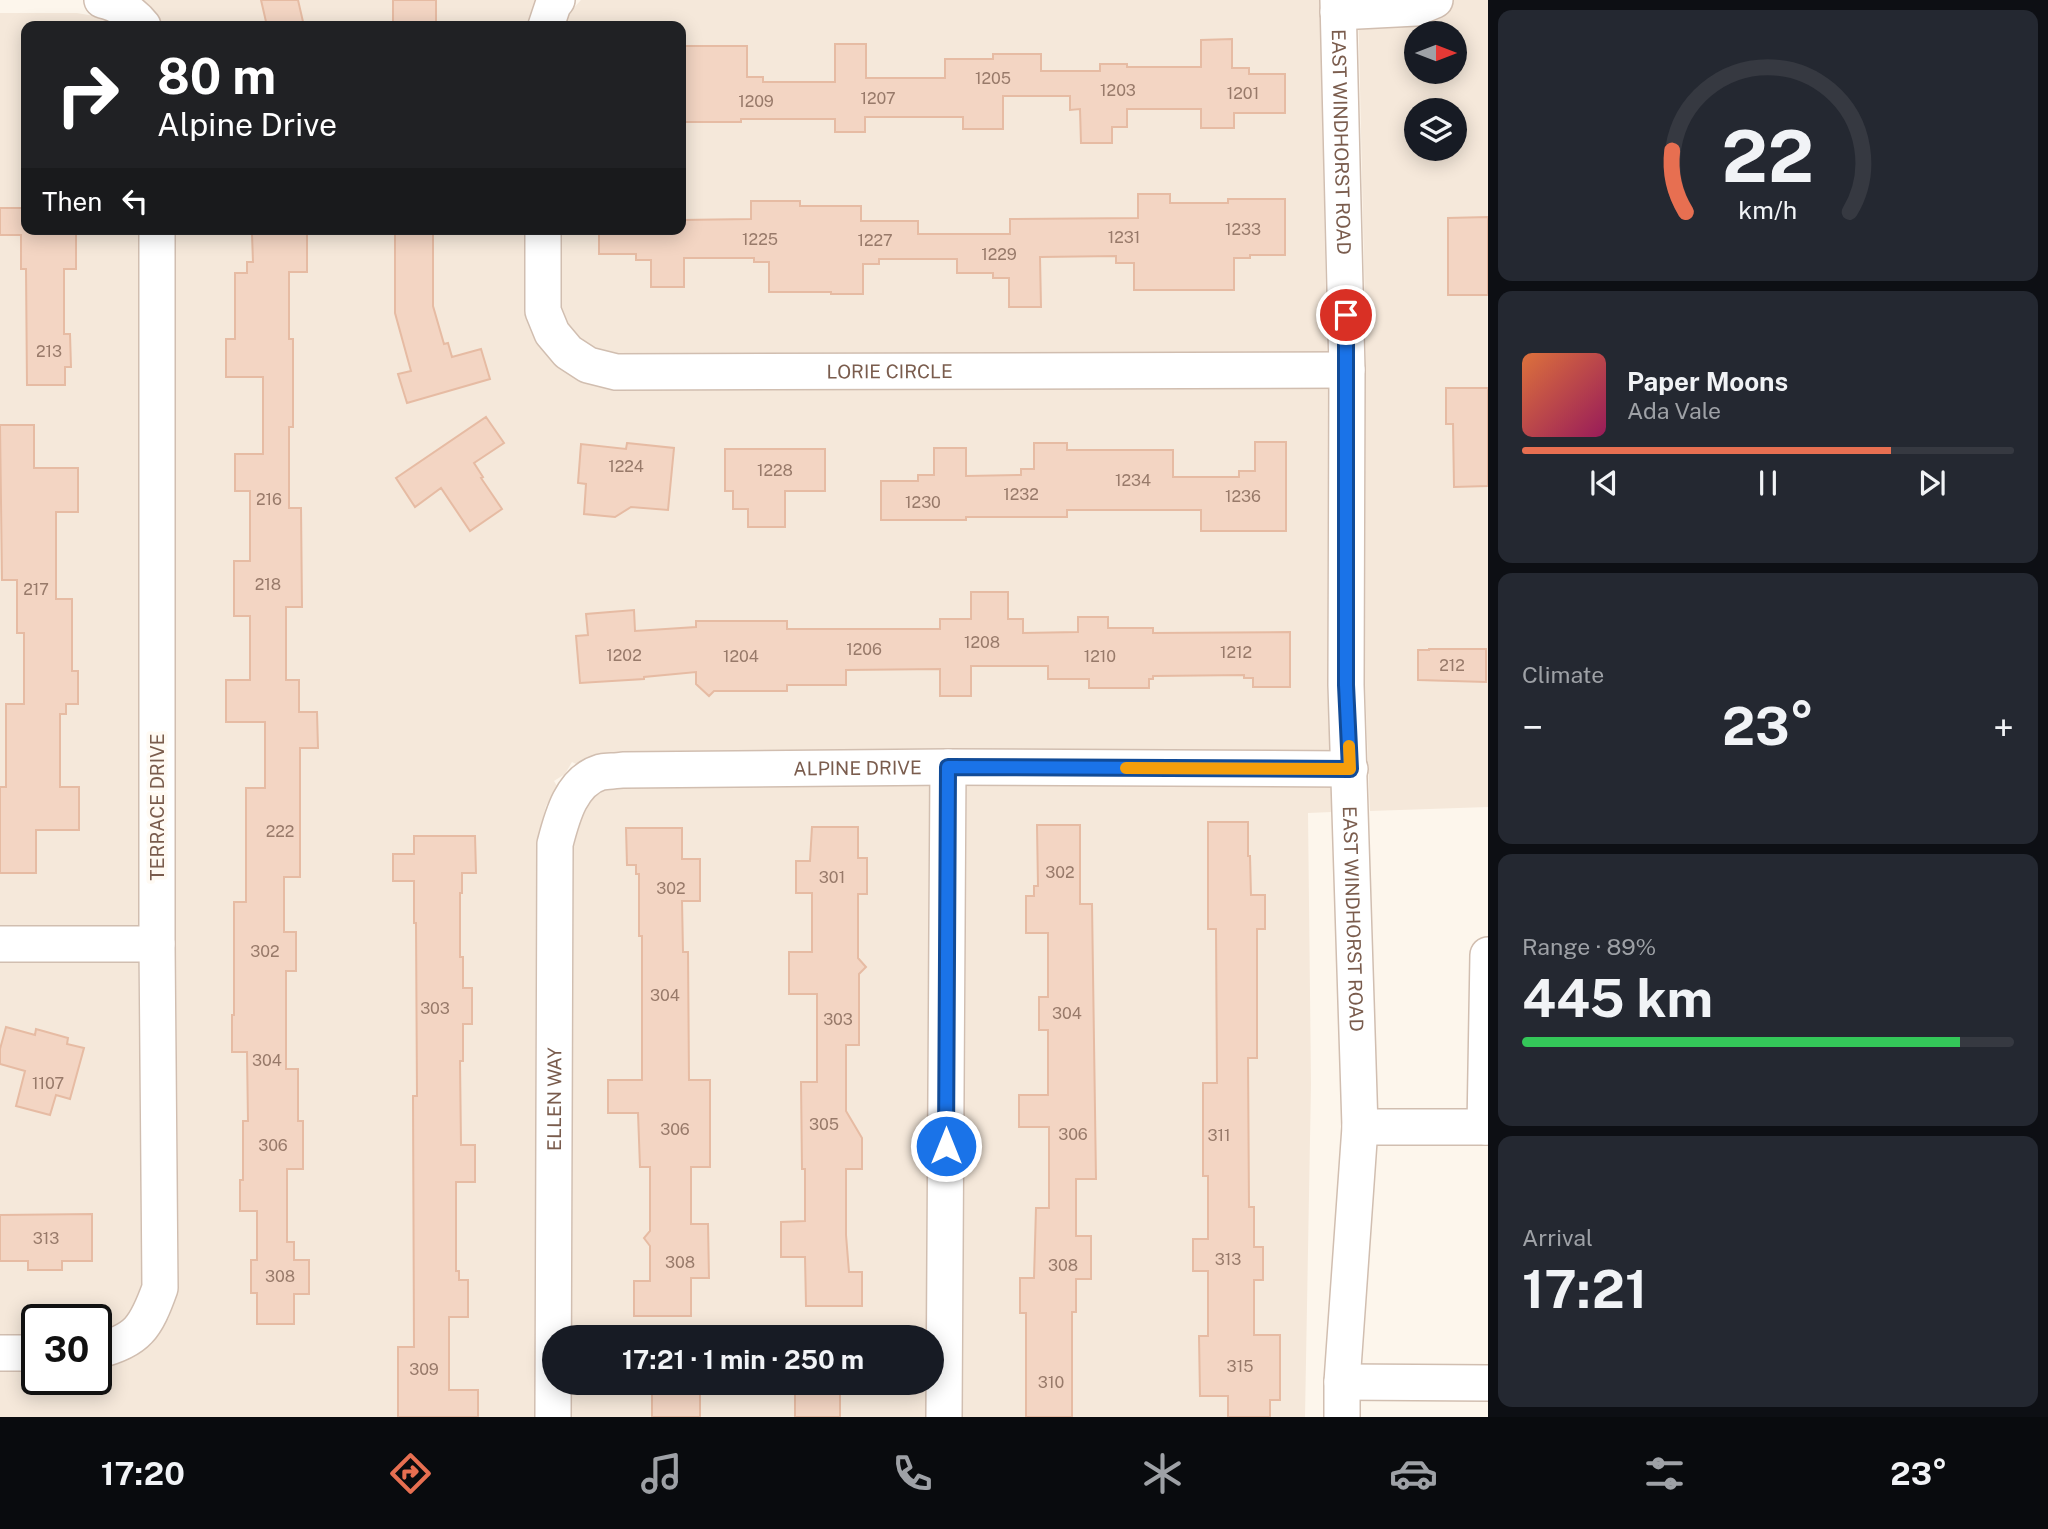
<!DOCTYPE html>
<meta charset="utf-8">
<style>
body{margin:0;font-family:"Public Sans",sans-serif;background:#242831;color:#f1f3f6;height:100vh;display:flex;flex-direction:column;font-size:26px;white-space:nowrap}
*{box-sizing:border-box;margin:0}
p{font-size:23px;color:#9ea1a6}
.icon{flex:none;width:38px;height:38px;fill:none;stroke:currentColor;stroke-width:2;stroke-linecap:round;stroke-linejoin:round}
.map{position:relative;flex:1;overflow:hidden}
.details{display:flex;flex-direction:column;gap:10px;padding:10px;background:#0d0f14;width:560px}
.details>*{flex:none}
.top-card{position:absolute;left:21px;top:21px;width:665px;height:214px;border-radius:14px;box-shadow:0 4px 18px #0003;background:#202124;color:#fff;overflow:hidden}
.needle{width:46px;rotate:90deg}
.buttons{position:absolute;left:1404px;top:21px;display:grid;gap:14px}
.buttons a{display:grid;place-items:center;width:63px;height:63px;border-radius:50%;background:#171b24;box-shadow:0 4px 18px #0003;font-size:35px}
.speed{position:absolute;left:21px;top:1304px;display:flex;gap:14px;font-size:35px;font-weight:700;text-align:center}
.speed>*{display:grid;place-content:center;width:91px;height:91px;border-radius:50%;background:#171b24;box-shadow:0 4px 18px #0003;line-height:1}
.speed .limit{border:4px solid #111;border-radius:10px;background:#fff;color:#111}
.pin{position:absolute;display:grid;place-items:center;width:60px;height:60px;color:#fff;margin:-30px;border:4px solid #fff;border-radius:50%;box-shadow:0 2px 7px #0007}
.me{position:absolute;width:77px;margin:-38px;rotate:0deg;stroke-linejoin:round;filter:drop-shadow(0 0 5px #0008)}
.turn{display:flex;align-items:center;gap:24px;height:147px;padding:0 21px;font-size:32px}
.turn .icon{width:91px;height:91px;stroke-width:2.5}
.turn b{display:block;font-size:49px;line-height:60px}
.then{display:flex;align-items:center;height:66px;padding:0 21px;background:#0003;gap:14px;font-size:26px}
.big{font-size:52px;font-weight:700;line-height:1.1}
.details .widget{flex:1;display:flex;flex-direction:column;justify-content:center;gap:10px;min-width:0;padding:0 24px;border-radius:14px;background:#242831}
.details .dial{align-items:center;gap:0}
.dial svg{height:182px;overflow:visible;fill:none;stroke:#363941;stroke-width:7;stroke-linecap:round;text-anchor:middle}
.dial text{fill:#f1f3f6;stroke:none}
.song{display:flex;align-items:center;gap:21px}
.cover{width:84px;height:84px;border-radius:10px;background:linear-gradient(135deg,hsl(20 70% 55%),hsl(330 70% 35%))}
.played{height:7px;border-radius:4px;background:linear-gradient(90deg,#e76f51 75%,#363941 75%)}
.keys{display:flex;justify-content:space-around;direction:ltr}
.heat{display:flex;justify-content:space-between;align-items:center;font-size:38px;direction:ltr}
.charge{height:10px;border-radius:5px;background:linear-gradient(90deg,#34c759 89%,#363941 0)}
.trip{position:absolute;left:542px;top:1325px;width:402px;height:70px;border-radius:35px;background:#171b24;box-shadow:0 4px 18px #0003;font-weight:700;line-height:70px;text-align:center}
.menu{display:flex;height:112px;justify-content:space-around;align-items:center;background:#090b0e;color:#9ea1a6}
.menu .icon{width:49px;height:49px}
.menu .selected{color:#e76f51}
.menu b{font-size:32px;color:#f1f3f6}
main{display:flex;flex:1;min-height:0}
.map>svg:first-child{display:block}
.residential{fill:#f5e8da;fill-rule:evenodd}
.building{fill:#f3d5c3;stroke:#e6bba3;stroke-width:2}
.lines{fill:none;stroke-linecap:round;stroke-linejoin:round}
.minor-casing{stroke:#d1beb0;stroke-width:38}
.minor{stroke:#fff;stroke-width:35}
.route-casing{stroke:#114b97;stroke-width:18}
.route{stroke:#1a73e8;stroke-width:12}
.slow{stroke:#f59e0b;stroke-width:12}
.labels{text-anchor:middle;stroke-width:7;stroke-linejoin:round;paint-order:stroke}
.number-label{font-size:16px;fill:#987a6a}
.street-label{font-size:19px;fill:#7a5c4d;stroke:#fffaf3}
</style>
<main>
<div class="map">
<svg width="1488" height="1417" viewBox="0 0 1488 1417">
<rect width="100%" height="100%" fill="#fdf6ec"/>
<!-- residential -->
<path class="residential" d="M 140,0 L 536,0 L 526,26 L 165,26 L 153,9 Z
M 581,0 L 1320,0 L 1327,354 L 619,355 L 597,350 L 581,340 L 568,325 L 562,308 L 562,229 L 681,229 L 681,26 L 565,26 L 569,13 Z
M 1358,0 L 1488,0 L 1488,807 L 1370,811 L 1365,685 L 1366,353 ZM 1416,33 L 1454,33 L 1454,72 L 1416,72 ZM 1416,110 L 1454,110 L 1454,149 L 1416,149 Z
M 0,13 L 77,13 L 100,17 L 117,26 L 26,26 L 26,229 L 138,229 L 138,927 L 0,927 Z
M 176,229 L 524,229 L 524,311 L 536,343 L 553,362 L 577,379 L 616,389 L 1328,387 L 1327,685 L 1330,752 L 578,765 L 572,762 L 565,774 L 554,781 L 557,786 L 546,806 L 536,844 L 534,1417 L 0,1417 L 0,1370 L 37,1370 L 37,1379 L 96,1379 L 96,1369 L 124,1361 L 152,1344 L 169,1318 L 179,1287 L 176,944 Z
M 929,784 L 926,1337 L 572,1337 L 574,845 L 582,817 L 594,797 L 606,789 L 624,787 Z
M 967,784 L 1331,786 L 1332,812 L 1308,813 L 1311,1084 L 1305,1417 L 963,1417 Z
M 0,961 L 138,961 L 141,1285 L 133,1307 L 122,1323 L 106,1331 L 96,1334 L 96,1320 L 37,1320 L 37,1336 L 0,1337 Z
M 572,1383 L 926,1383 L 925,1417 L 572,1417 Z"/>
<!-- building -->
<path class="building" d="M 261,0 L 298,0 L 304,26 L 267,26 Z
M 393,0 L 436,0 L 436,26 L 393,26 Z
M 1232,39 L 1232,68 L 1249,68 L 1249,74 L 1285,74 L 1285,113 L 1234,113 L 1234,128 L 1201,128 L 1201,109 L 1127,109 L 1127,127 L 1112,127 L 1112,143 L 1081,143 L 1080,109 L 1070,110 L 1070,96 L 1003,96 L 1003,129 L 963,129 L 963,117 L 865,117 L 865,132 L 835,132 L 835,119 L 741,119 L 741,122 L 681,122 L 681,46 L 747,46 L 747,77 L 763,77 L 763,82 L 835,82 L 835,44 L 866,44 L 866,78 L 945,78 L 945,59 L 993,59 L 993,54 L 1041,54 L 1041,71 L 1100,71 L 1100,64 L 1127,64 L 1127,67 L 1201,67 L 1201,40 Z
M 1138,194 L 1170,194 L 1170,203 L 1228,203 L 1228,199 L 1285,199 L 1285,255 L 1250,255 L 1250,258 L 1234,258 L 1234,290 L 1134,290 L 1134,263 L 1116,263 L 1116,256 L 1040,257 L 1041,307 L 1009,307 L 1009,278 L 993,278 L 993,273 L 957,273 L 957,259 L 879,259 L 879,264 L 863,264 L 863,294 L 831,294 L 831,292 L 769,292 L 769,262 L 754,262 L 754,258 L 684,258 L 684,287 L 651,287 L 651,260 L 636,260 L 636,254 L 599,254 L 599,229 L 681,229 L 681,220 L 751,219 L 751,201 L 800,201 L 800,206 L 861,206 L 861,221 L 918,221 L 918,234 L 1010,234 L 1010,219 L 1138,218 Z
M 0,208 L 26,208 L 26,229 L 60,229 L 60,234 L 76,234 L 76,269 L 64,269 L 64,334 L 70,334 L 71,367 L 65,367 L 65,385 L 27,385 L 26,269 L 21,269 L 21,235 L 0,235 Z
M 1488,217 L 1488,295 L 1448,295 L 1448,218 Z
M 395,229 L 433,229 L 433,306 L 444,344 L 448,343 L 452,357 L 481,349 L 490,379 L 407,403 L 398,374 L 411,371 L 395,313 Z
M 252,234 L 307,234 L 307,272 L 289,272 L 289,339 L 293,339 L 293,427 L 289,427 L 289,508 L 301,508 L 302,607 L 286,607 L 286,680 L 299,680 L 299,712 L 317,712 L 318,748 L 300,748 L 300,877 L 284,877 L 284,932 L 296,932 L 296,971 L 286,971 L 286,1069 L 298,1069 L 298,1121 L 303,1121 L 303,1169 L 287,1169 L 287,1242 L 294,1242 L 294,1260 L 309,1260 L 309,1294 L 294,1294 L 294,1324 L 257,1324 L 257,1293 L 251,1293 L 251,1260 L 257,1260 L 257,1211 L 240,1211 L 240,1180 L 243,1180 L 243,1121 L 248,1121 L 247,1052 L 232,1052 L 232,1015 L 234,1015 L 234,902 L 246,902 L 246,788 L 265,788 L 265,722 L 226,722 L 226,680 L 250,680 L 250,616 L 234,616 L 234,561 L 250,561 L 250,491 L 235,491 L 235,454 L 263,454 L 263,377 L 226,377 L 226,339 L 235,339 L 235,273 L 247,273 L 247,262 L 253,262 Z
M 1446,388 L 1488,388 L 1488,486 L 1454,487 L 1453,424 L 1446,424 Z
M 486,417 L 504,443 L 474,463 L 483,477 L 481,478 L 502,509 L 470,531 L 441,488 L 415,507 L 396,478 Z
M 0,425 L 34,425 L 34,468 L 78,468 L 78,512 L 56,512 L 56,599 L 72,599 L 72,671 L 78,671 L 78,704 L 66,704 L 66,714 L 60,714 L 60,787 L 79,787 L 79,830 L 36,830 L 36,873 L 0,873 L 0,787 L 6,787 L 6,704 L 24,704 L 24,633 L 17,633 L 17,580 L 2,580 Z
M 1255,442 L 1286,442 L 1286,531 L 1201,531 L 1201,510 L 1067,510 L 1067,517 L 966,517 L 966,520 L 881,520 L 881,481 L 918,481 L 918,475 L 934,475 L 934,448 L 966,448 L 966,476 L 1021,475 L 1021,469 L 1034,469 L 1034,443 L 1067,443 L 1067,450 L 1173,450 L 1173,477 L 1239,477 L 1239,471 L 1255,471 Z
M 627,443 L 674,448 L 668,510 L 631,507 L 615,517 L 584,514 L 586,484 L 578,483 L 581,444 L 626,449 Z
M 725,449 L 825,449 L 825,491 L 785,491 L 785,527 L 748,527 L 748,509 L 733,509 L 733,491 L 725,491 Z
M 971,592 L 1008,592 L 1008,619 L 1023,619 L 1023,633 L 1078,632 L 1078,617 L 1108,617 L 1108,628 L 1153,628 L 1153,633 L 1290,632 L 1290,687 L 1253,687 L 1253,678 L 1244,678 L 1244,675 L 1153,676 L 1153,679 L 1149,679 L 1149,688 L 1089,688 L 1089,679 L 1048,679 L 1048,666 L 971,666 L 971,696 L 940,696 L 940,669 L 846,670 L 846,685 L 787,685 L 787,691 L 714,691 L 709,696 L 696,684 L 696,672 L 644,677 L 644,679 L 580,683 L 576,636 L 588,635 L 586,614 L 634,610 L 635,631 L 696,627 L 696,621 L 787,621 L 787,629 L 940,629 L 940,619 L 971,619 Z
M 1429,649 L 1486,649 L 1486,682 L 1418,680 L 1418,650 L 1429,650 Z
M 1208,822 L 1248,822 L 1248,856 L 1250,856 L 1251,895 L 1265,895 L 1265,929 L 1257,929 L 1257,1058 L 1248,1058 L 1249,1207 L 1254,1207 L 1254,1247 L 1263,1247 L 1263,1280 L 1254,1280 L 1254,1335 L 1280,1335 L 1280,1400 L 1270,1400 L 1270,1417 L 1228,1417 L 1228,1396 L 1200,1396 L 1199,1336 L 1208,1336 L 1208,1271 L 1193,1271 L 1193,1239 L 1208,1239 L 1208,1176 L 1203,1176 L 1203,1083 L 1217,1083 L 1216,929 L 1208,929 Z
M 1037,825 L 1080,825 L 1080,904 L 1092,904 L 1096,1179 L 1076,1179 L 1076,1236 L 1091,1236 L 1091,1279 L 1076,1279 L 1076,1312 L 1072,1312 L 1072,1417 L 1026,1417 L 1026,1313 L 1020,1313 L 1020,1278 L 1034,1278 L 1036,1208 L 1049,1208 L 1049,1127 L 1019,1127 L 1019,1095 L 1048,1095 L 1048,1030 L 1039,1030 L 1039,997 L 1048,997 L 1048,933 L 1026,933 L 1026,896 L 1034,896 L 1034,886 L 1038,886 Z
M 812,827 L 858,827 L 858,858 L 867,858 L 867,894 L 858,894 L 858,958 L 866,967 L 859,974 L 859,1045 L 846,1045 L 846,1111 L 862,1138 L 862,1169 L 846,1169 L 846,1235 L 849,1272 L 862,1272 L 862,1306 L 806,1306 L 805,1257 L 781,1257 L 781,1222 L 805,1221 L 805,1169 L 802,1169 L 801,1082 L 817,1082 L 817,994 L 789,994 L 789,952 L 812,952 L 812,893 L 796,893 L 796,861 L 810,861 Z
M 626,828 L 682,828 L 682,859 L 700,859 L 700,901 L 682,901 L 683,952 L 688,952 L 689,1080 L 710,1080 L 710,1167 L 691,1167 L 691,1224 L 708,1224 L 709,1278 L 691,1278 L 691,1316 L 634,1316 L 634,1281 L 650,1281 L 650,1246 L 644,1238 L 650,1231 L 650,1167 L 640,1167 L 638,1113 L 608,1113 L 608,1080 L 642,1080 L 642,936 L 639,936 L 639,874 L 636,874 L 636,865 L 627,865 Z
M 414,836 L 475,836 L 476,873 L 462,873 L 462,893 L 460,893 L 460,957 L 463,957 L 463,988 L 472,988 L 472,1024 L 463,1024 L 463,1061 L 460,1061 L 461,1145 L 475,1145 L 475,1182 L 456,1182 L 456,1271 L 459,1271 L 459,1280 L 468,1280 L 468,1317 L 449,1317 L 449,1390 L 478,1390 L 478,1417 L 398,1417 L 398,1347 L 414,1347 L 413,1096 L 417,1096 L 416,923 L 414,923 L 414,881 L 393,881 L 393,854 L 414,854 Z
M 6,1027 L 35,1035 L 36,1029 L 68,1038 L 67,1044 L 84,1048 L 70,1099 L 56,1095 L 50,1115 L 16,1106 L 25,1071 L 0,1064 L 0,1049 Z
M 92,1214 L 92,1261 L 62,1261 L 62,1270 L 28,1270 L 28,1261 L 0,1261 L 0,1215 Z
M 652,1382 L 700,1382 L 700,1417 L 652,1417 Z
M 795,1382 L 840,1382 L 840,1417 L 795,1417 Z"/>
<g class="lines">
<!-- minor casing -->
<g class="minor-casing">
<g id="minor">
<path d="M 102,0 C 117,3 134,14 143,26"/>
<path id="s1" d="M 1338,0 L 1347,370 L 1346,685 L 1360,1127 L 1342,1382 L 1342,1417"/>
<path d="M 1338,12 L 1416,8 L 1435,0"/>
<path d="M 546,26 L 553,5 L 557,0"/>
<path id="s2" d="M 543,229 L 543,311 L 552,333 L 568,352 L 588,365 L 616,372 L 1347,370"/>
<path d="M 0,944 L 157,944"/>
<path d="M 1360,1127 L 1488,1127"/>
<path d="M 1485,1127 L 1488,955"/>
<path d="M 96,1351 C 138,1341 146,1327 160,1288 L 157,944 L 157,229"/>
<path d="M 0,1353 L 37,1353"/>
<path d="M 1342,1382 L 1488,1383"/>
<path id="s3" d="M 553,1417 L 555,844 C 562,817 571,781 601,772 C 608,771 616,771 623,770 L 948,767 L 1350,769"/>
<path d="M 944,1417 L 948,767"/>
</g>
</g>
<!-- minor -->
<use href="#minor" class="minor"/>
</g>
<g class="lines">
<!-- route casing -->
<g class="route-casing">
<path id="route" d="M 946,1146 L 948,767 L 1350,769 L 1346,685 L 1346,315"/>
</g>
<!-- route -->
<use href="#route" class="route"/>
<!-- slow -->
<path class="slow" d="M 1126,768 L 1350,769 L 1349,746"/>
</g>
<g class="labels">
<!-- number labels -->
<g class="number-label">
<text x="993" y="84">1205</text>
<text x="1118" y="96">1203</text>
<text x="1243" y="99">1201</text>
<text x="878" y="104">1207</text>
<text x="756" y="107">1209</text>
<text x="1243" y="235">1233</text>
<text x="1124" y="243">1231</text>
<text x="760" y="245">1225</text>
<text x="875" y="246">1227</text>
<text x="999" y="260">1229</text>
<text x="49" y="357">213</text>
<text x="626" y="472">1224</text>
<text x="775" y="476">1228</text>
<text x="1133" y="486">1234</text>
<text x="1021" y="500">1232</text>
<text x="1243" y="502">1236</text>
<text x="269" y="505">216</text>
<text x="923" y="508">1230</text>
<text x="268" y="590">218</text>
<text x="36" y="595">217</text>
<text x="982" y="648">1208</text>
<text x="864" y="655">1206</text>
<text x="1236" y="658">1212</text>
<text x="624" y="661">1202</text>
<text x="741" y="662">1204</text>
<text x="1100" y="662">1210</text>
<text x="1452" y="671">212</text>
<text x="280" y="837">222</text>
<text x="1060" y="878">302</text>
<text x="832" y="883">301</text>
<text x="671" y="894">302</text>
<text x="265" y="957">302</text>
<text x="665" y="1001">304</text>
<text x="435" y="1014">303</text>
<text x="1067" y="1019">304</text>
<text x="838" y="1025">303</text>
<text x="267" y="1066">304</text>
<text x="48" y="1089">1107</text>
<text x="824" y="1130">305</text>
<text x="675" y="1135">306</text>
<text x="1073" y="1140">306</text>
<text x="1219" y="1141">311</text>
<text x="273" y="1151">306</text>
<text x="46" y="1244">313</text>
<text x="1228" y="1265">313</text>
<text x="680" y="1268">308</text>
<text x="1063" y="1271">308</text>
<text x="280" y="1282">308</text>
<text x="1240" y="1372">315</text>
<text x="424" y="1375">309</text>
<text x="1051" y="1388">310</text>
</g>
<!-- street labels -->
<g class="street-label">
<text dy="7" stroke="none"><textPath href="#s1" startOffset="142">EAST WINDHORST ROAD</textPath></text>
<text dy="7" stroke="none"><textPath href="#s2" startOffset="457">LORIE CIRCLE</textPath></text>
<text dy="7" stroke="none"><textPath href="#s3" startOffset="919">ALPINE DRIVE</textPath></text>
<text transform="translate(157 807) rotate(-90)" y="7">TERRACE DRIVE</text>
<text dy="7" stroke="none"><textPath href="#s1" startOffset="919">EAST WINDHORST ROAD</textPath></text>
<text dy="7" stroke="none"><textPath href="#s3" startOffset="318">ELLEN WAY</textPath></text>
</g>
</g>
</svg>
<div class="buttons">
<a><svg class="needle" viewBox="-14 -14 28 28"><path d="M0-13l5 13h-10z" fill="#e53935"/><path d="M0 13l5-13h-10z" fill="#9ea1a6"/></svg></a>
<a><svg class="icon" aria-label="layers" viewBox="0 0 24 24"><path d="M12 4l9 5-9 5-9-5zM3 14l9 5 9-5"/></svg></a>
</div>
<div class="speed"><div class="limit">30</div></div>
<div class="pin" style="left:1346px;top:315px;background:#d93025"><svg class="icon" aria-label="arrive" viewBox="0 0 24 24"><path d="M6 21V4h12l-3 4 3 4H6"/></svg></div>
<svg class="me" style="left:946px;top:1146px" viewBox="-20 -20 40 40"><circle r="17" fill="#1a73e8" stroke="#fff" stroke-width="3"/><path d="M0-11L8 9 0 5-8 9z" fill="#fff"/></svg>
<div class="trip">17:21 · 1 min · 250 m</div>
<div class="top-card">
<div class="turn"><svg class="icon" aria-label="right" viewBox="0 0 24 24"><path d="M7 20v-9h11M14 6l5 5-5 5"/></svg><div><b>80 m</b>Alpine Drive</div></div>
<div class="then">Then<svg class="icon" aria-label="left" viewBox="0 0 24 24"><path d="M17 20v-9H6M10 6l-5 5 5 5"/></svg></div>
</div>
</div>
<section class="details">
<div class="widget dial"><svg viewBox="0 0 100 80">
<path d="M14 69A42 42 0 1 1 86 69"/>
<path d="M14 69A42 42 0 0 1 8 42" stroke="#e76f51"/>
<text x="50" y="56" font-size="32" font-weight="700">22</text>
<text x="50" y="72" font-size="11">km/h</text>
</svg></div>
<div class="widget">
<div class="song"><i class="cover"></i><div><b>Paper Moons</b><p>Ada Vale</p></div></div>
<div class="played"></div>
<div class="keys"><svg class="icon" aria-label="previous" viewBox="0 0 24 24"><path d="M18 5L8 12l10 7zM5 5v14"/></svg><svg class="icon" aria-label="pause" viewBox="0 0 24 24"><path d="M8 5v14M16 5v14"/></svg><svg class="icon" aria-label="next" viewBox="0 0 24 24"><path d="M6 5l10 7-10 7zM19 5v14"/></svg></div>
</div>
<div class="widget"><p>Climate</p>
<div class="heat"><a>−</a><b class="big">23°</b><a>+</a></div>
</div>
<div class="widget"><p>Range · 89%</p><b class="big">445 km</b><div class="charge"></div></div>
<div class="widget"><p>Arrival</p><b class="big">17:21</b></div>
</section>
</main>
<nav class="menu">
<b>17:20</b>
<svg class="icon selected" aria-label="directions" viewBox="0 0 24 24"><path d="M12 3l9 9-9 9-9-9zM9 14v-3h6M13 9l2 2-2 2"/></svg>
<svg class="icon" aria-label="music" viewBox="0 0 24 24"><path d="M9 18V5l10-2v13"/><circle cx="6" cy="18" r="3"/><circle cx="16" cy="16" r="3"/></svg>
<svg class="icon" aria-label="phone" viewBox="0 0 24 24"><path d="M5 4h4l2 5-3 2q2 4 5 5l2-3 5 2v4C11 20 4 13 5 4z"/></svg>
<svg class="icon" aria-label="climate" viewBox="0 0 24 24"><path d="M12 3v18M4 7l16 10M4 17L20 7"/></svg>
<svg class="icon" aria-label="car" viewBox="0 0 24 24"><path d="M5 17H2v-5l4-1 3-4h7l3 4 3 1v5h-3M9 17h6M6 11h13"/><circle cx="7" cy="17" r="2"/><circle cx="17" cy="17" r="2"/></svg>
<svg class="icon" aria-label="filters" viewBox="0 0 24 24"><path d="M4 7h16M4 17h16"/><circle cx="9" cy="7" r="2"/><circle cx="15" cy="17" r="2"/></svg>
<b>23°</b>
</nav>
